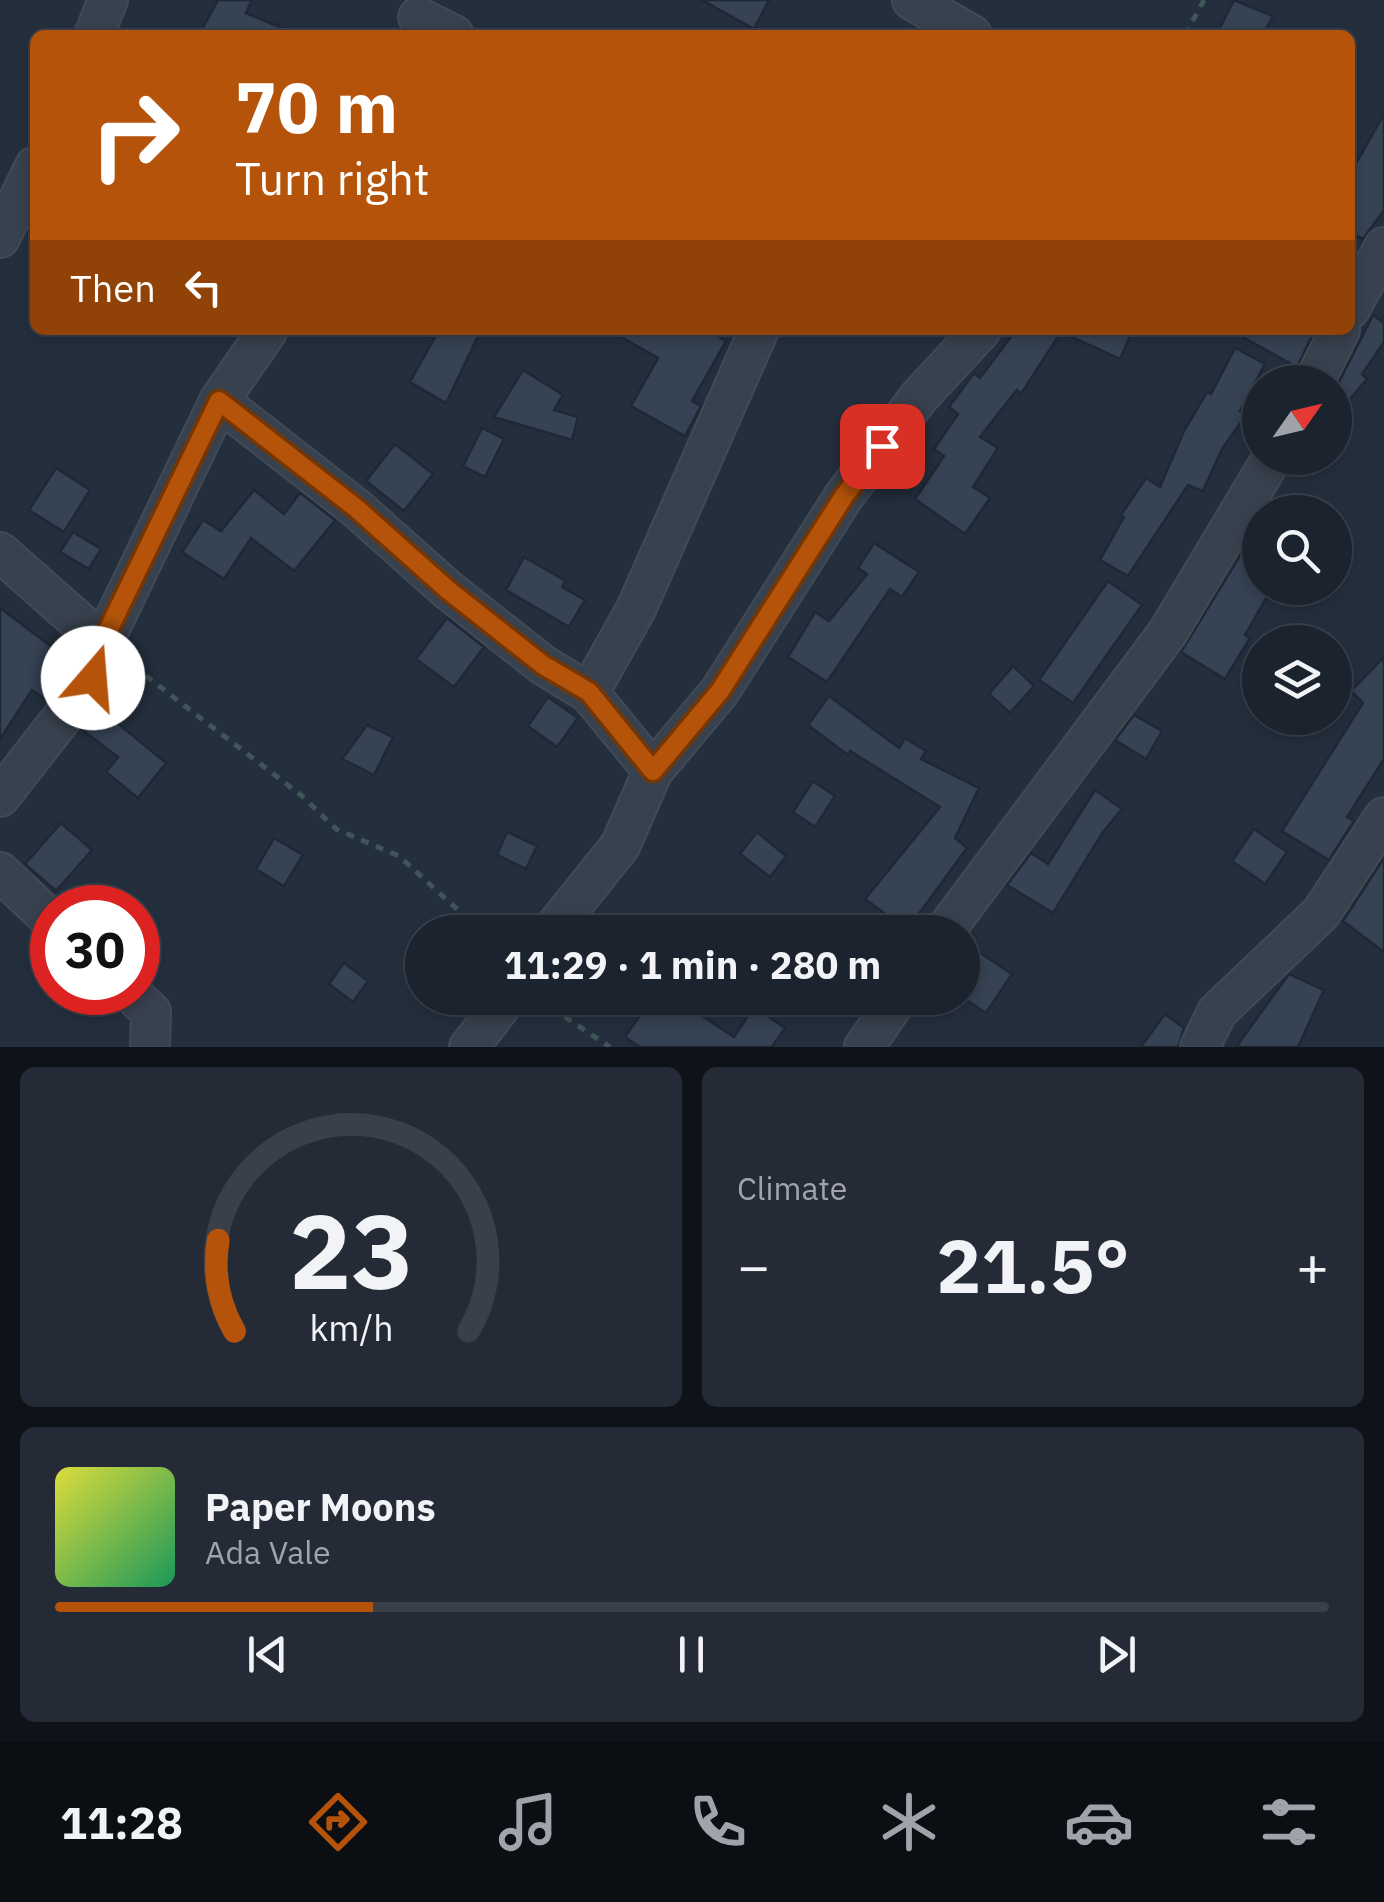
<!DOCTYPE html>
<meta charset="utf-8">
<style>
body{margin:0;font-family:"IBM Plex Sans",sans-serif;background:#242b36;color:#f1f3f6;height:100vh;display:flex;flex-direction:column;font-size:38px;white-space:nowrap}
*{box-sizing:border-box;margin:0}
p{font-size:32px;color:#a0a4aa}
.icon{flex:none;width:55px;height:55px;fill:none;stroke:currentColor;stroke-width:2;stroke-linecap:round;stroke-linejoin:round}
.map{position:relative;height:1047px;overflow:hidden}
.drawer{display:flex;flex-direction:column;gap:20px;padding:20px;background:#0f1319;flex:1}
.drawer>*{flex:none}
.hud{position:absolute;left:30px;top:30px;width:1325px;height:305px;border-radius:15px;box-shadow:0 5px 15px #0003,0 0 0 2px #39404a;background:#b45309;color:#fff;overflow:hidden}
.needle{width:65px;rotate:56deg}
.fabs{position:absolute;left:1242px;top:365px;display:grid;gap:20px}
.fabs a{display:grid;place-items:center;width:110px;height:110px;border-radius:50%;background:#1b232e;box-shadow:0 5px 15px #0003,0 0 0 2px #39404a;font-size:50px}
.speed{position:absolute;left:30px;top:885px;display:flex;gap:20px;font-size:50px;font-weight:700;text-align:center}
.speed>*{display:grid;place-content:center;width:130px;height:130px;border-radius:50%;background:#1b232e;box-shadow:0 5px 15px #0003,0 0 0 2px #39404a;line-height:1}
.speed .limit{border:15px solid #d22;background:#fff;color:#111}
.pin{position:absolute;display:grid;place-items:center;width:85px;height:85px;color:#fff;margin:-42px;border-radius:20px;box-shadow:0 5px 15px #0006}
.me{position:absolute;width:110px;margin:-55px;rotate:18deg;stroke-linejoin:round;filter:drop-shadow(0 0 8px #0008)}
.turn{display:flex;align-items:center;gap:35px;height:210px;padding:0 40px;font-size:45px}
.turn .icon{width:130px;height:130px;stroke-width:2.5}
.turn b{display:block;font-size:70px;line-height:85px}
.then{display:flex;align-items:center;height:95px;padding:0 40px;background:#0003;gap:20px;font-size:38px}
.big{font-size:75px;font-weight:800;line-height:1.1}
.drawer .card{flex:1;display:flex;flex-direction:column;justify-content:center;gap:15px;min-width:0;padding:0 35px;border-radius:15px;background:#242b36}
.drawer .dial{align-items:center;gap:0}
.dial svg{height:260px;overflow:visible;fill:none;stroke:#39404a;stroke-width:7;stroke-linecap:round;text-anchor:middle}
.dial text{fill:#f1f3f6;stroke:none}
.song{display:flex;align-items:center;gap:30px}
.cover{width:120px;height:120px;border-radius:15px;background:linear-gradient(135deg,hsl(60 70% 55%),hsl(150 70% 35%))}
.played{height:10px;border-radius:5px;background:linear-gradient(90deg,#b45309 25%,#39404a 25%)}
.keys{display:flex;justify-content:space-around;direction:ltr}
.heat{display:flex;justify-content:space-between;align-items:center;font-size:55px;direction:ltr}
.drawer .tiles{flex:1;display:grid;gap:20px;grid-template-columns:1fr 1fr}
.card:last-child{grid-column:span 2}
.trip{position:absolute;left:405px;top:915px;width:575px;height:100px;border-radius:50px;background:#1b232e;box-shadow:0 5px 15px #0003,0 0 0 2px #39404a;font-weight:800;line-height:100px;text-align:center}
.tabs{display:flex;height:160px;justify-content:space-around;align-items:center;background:#0b0e12;color:#a0a4aa}
.tabs .icon{width:70px;height:70px}
.tabs .current{color:#b45309}
.tabs b{font-size:45px;color:#f1f3f6}
.map>svg:first-child{display:block}
.building{fill:#364354;stroke:#1f2835;stroke-width:2.5}
.lines{fill:none;stroke-linecap:round;stroke-linejoin:round}
.minor-casing{stroke:#414a57;stroke-width:42}
.path{stroke:#3f5557;stroke-width:5;stroke-dasharray:8 8;stroke-linecap:butt}
.minor{stroke:#38414e;stroke-width:38}
.route-casing{stroke:#753606;stroke-width:25}
.route{stroke:#b45309;stroke-width:18}
</style>
<div class="map">
<svg width="1384" height="1047" viewBox="0 0 1384 1047">
<rect width="100%" height="100%" fill="#242f3e"/>
<!-- building -->
<path class="building" d="M 218,0 L 252,0 L 246,13 L 299,35 L 199,35 Z
M 702,0 L 769,0 L 754,29 Z
M 1234,0 L 1273,16 L 1263,35 L 1216,35 Z
M 1384,114 L 1384,210 L 1363,239 L 1350,232 L 1350,174 Z
M 1373,315 L 1384,323 L 1384,342 L 1362,374 L 1367,379 L 1335,417 L 1335,390 Z
M 439,330 L 481,330 L 446,403 L 410,382 Z
M 609,330 L 708,330 L 726,341 L 692,401 L 701,406 L 685,436 L 631,406 L 658,358 Z
M 1016,330 L 1133,330 L 1120,359 L 1061,332 L 1021,394 L 1017,390 L 980,437 L 998,448 L 973,487 L 990,498 L 965,534 L 915,499 L 944,456 L 934,449 L 958,414 L 949,407 L 974,373 L 980,378 Z
M 1230,330 L 1315,330 L 1297,367 Z
M 1235,348 L 1265,364 L 1240,411 L 1246,415 L 1222,449 L 1203,491 L 1188,485 L 1128,576 L 1100,560 L 1124,517 L 1121,515 L 1146,478 L 1160,487 L 1184,431 L 1207,392 L 1211,394 Z
M 523,370 L 563,395 L 554,410 L 578,417 L 572,440 L 494,417 Z
M 482,428 L 504,439 L 485,477 L 463,466 Z
M 395,444 L 433,474 L 404,511 L 366,481 Z
M 56,468 L 90,490 L 64,532 L 29,510 Z
M 254,490 L 284,514 L 300,493 L 335,520 L 294,571 L 251,538 L 224,579 L 182,552 L 203,520 L 221,531 Z
M 73,532 L 101,549 L 89,569 L 60,552 Z
M 1249,541 L 1260,547 L 1260,588 L 1272,588 L 1245,635 L 1250,638 L 1225,679 L 1181,652 Z
M 874,543 L 919,572 L 902,597 L 890,589 L 827,682 L 788,657 L 815,612 L 829,621 L 867,574 L 858,568 Z
M 524,557 L 566,581 L 562,587 L 585,600 L 569,627 L 506,590 Z
M 1108,581 L 1142,605 L 1073,703 L 1039,680 Z
M 0,608 L 68,659 L 65,663 L 72,668 L 47,701 L 32,690 L 0,739 Z
M 447,618 L 484,647 L 454,687 L 416,659 Z
M 1384,657 L 1384,759 L 1347,817 L 1354,821 L 1329,860 L 1282,831 L 1363,703 L 1351,691 Z
M 1013,666 L 1034,686 L 1010,713 L 989,694 Z
M 108,695 L 125,707 L 115,721 L 166,763 L 138,798 L 106,772 L 118,757 L 81,729 Z
M 829,696 L 899,748 L 905,738 L 926,751 L 921,759 L 979,788 L 955,838 L 967,848 L 907,930 L 865,899 L 940,807 L 850,751 L 848,755 L 808,725 Z
M 548,697 L 578,718 L 557,747 L 528,726 Z
M 1134,715 L 1162,731 L 1146,759 L 1115,740 Z
M 367,725 L 393,737 L 374,775 L 342,759 Z
M 813,781 L 835,796 L 815,827 L 793,812 Z
M 1095,790 L 1122,809 L 1103,832 L 1053,913 L 1007,885 L 1031,853 L 1048,864 Z
M 61,823 L 92,850 L 56,891 L 25,864 Z
M 1254,829 L 1287,852 L 1265,884 L 1232,861 Z
M 507,832 L 537,846 L 526,869 L 497,855 Z
M 757,832 L 786,856 L 770,877 L 740,854 Z
M 274,838 L 303,855 L 284,886 L 256,869 Z
M 1384,858 L 1384,952 L 1343,921 Z
M 964,942 L 1012,974 L 986,1013 L 962,997 Z
M 344,963 L 368,981 L 353,1002 L 329,984 Z
M 1289,974 L 1324,990 L 1298,1047 L 1236,1047 Z
M 652,998 L 675,998 L 734,1037 L 754,1007 L 785,1028 L 772,1047 L 640,1047 L 625,1037 Z
M 1165,1014 L 1184,1028 L 1178,1047 L 1141,1047 Z"/>
<g class="lines">
<!-- minor casing -->
<g class="minor-casing">
<path id="minor" d="M 912,0 L 972,35
M 418,17 L 454,35
M 94,35 L 108,0
M 0,238 L 35,166
M 1350,309 L 1384,247
M 1314,382 L 1340,330
M 219,401 L 356,508 L 448,590 L 543,665 L 589,693 L 653,771 L 620,846 L 551,932
M 0,552 L 103,643
M 589,693 L 636,609 L 759,330
M 653,771 L 720,691 L 844,496 L 919,397 L 981,330
M 0,797 L 93,678 L 103,643 L 219,401 L 268,330
M 0,872 L 52,921
M 944,932 L 1168,632 L 1272,458
M 130,992 L 151,1012 L 150,1047
M 469,1047 L 507,998
M 864,1047 L 898,998
M 1200,1047 L 1217,1012 L 1321,913 L 1384,817"/>
</g>
<!-- path -->
<path class="path" d="M 1185,35 L 1204,0
M 133,666 L 302,796 L 336,829 L 399,856 L 482,932
M 538,999 L 610,1047"/>
<!-- minor -->
<use href="#minor" class="minor"/>
</g>
<g class="lines">
<!-- route casing -->
<g class="route-casing">
<path id="route" d="M 93,678 L 102,643 L 219,401 L 356,508 L 448,590 L 543,665 L 589,692 L 653,771 L 720,691 L 844,496 L 882,446"/>
</g>
<!-- route -->
<use href="#route" class="route"/>
</g>
</svg>
<div class="fabs">
<a><svg class="needle" viewBox="-14 -14 28 28"><path d="M0-13l5 13h-10z" fill="#e53935"/><path d="M0 13l5-13h-10z" fill="#a0a4aa"/></svg></a>
<a><svg class="icon" aria-label="search" viewBox="0 0 24 24"><circle cx="10" cy="10" r="6"/><path d="M15 15l6 6"/></svg></a>
<a><svg class="icon" aria-label="layers" viewBox="0 0 24 24"><path d="M12 4l9 5-9 5-9-5zM3 14l9 5 9-5"/></svg></a>
</div>
<div class="speed"><div class="limit">30</div></div>
<div class="pin" style="left:882px;top:446px;background:#d93025"><svg class="icon" aria-label="arrive" viewBox="0 0 24 24"><path d="M6 21V4h12l-3 4 3 4H6"/></svg></div>
<svg class="me" style="left:93px;top:678px" viewBox="-20 -20 40 40"><circle r="19" fill="#fff"/><path d="M0-13L10 11 0 6-10 11z" fill="#b45309"/></svg>
<div class="trip">11:29 · 1 min · 280 m</div>
<div class="hud">
<div class="turn"><svg class="icon" aria-label="right" viewBox="0 0 24 24"><path d="M7 20v-9h11M14 6l5 5-5 5"/></svg><div><b>70 m</b>Turn right</div></div>
<div class="then">Then<svg class="icon" aria-label="left" viewBox="0 0 24 24"><path d="M17 20v-9H6M10 6l-5 5 5 5"/></svg></div>
</div>
</div>
<section class="drawer">
<div class="tiles">
<div class="card dial"><svg viewBox="0 0 100 80">
<path d="M14 69A42 42 0 1 1 86 69"/>
<path d="M14 69A42 42 0 0 1 9 41" stroke="#b45309"/>
<text x="50" y="56" font-size="32" font-weight="700">23</text>
<text x="50" y="72" font-size="11">km/h</text>
</svg></div>
<div class="card"><p>Climate</p>
<div class="heat"><a>−</a><b class="big">21.5°</b><a>+</a></div>
</div>
<div class="card">
<div class="song"><i class="cover"></i><div><b>Paper Moons</b><p>Ada Vale</p></div></div>
<div class="played"></div>
<div class="keys"><svg class="icon" aria-label="previous" viewBox="0 0 24 24"><path d="M18 5L8 12l10 7zM5 5v14"/></svg><svg class="icon" aria-label="pause" viewBox="0 0 24 24"><path d="M8 5v14M16 5v14"/></svg><svg class="icon" aria-label="next" viewBox="0 0 24 24"><path d="M6 5l10 7-10 7zM19 5v14"/></svg></div>
</div>
</div>
</section>
<nav class="tabs">
<b>11:28</b>
<svg class="icon current" aria-label="directions" viewBox="0 0 24 24"><path d="M12 3l9 9-9 9-9-9zM9 14v-3h6M13 9l2 2-2 2"/></svg>
<svg class="icon" aria-label="music" viewBox="0 0 24 24"><path d="M9 18V5l10-2v13"/><circle cx="6" cy="18" r="3"/><circle cx="16" cy="16" r="3"/></svg>
<svg class="icon" aria-label="phone" viewBox="0 0 24 24"><path d="M5 4h4l2 5-3 2q2 4 5 5l2-3 5 2v4C11 20 4 13 5 4z"/></svg>
<svg class="icon" aria-label="climate" viewBox="0 0 24 24"><path d="M12 3v18M4 7l16 10M4 17L20 7"/></svg>
<svg class="icon" aria-label="car" viewBox="0 0 24 24"><path d="M5 17H2v-5l4-1 3-4h7l3 4 3 1v5h-3M9 17h6M6 11h13"/><circle cx="7" cy="17" r="2"/><circle cx="17" cy="17" r="2"/></svg>
<svg class="icon" aria-label="filters" viewBox="0 0 24 24"><path d="M4 7h16M4 17h16"/><circle cx="9" cy="7" r="2"/><circle cx="15" cy="17" r="2"/></svg>
</nav>
